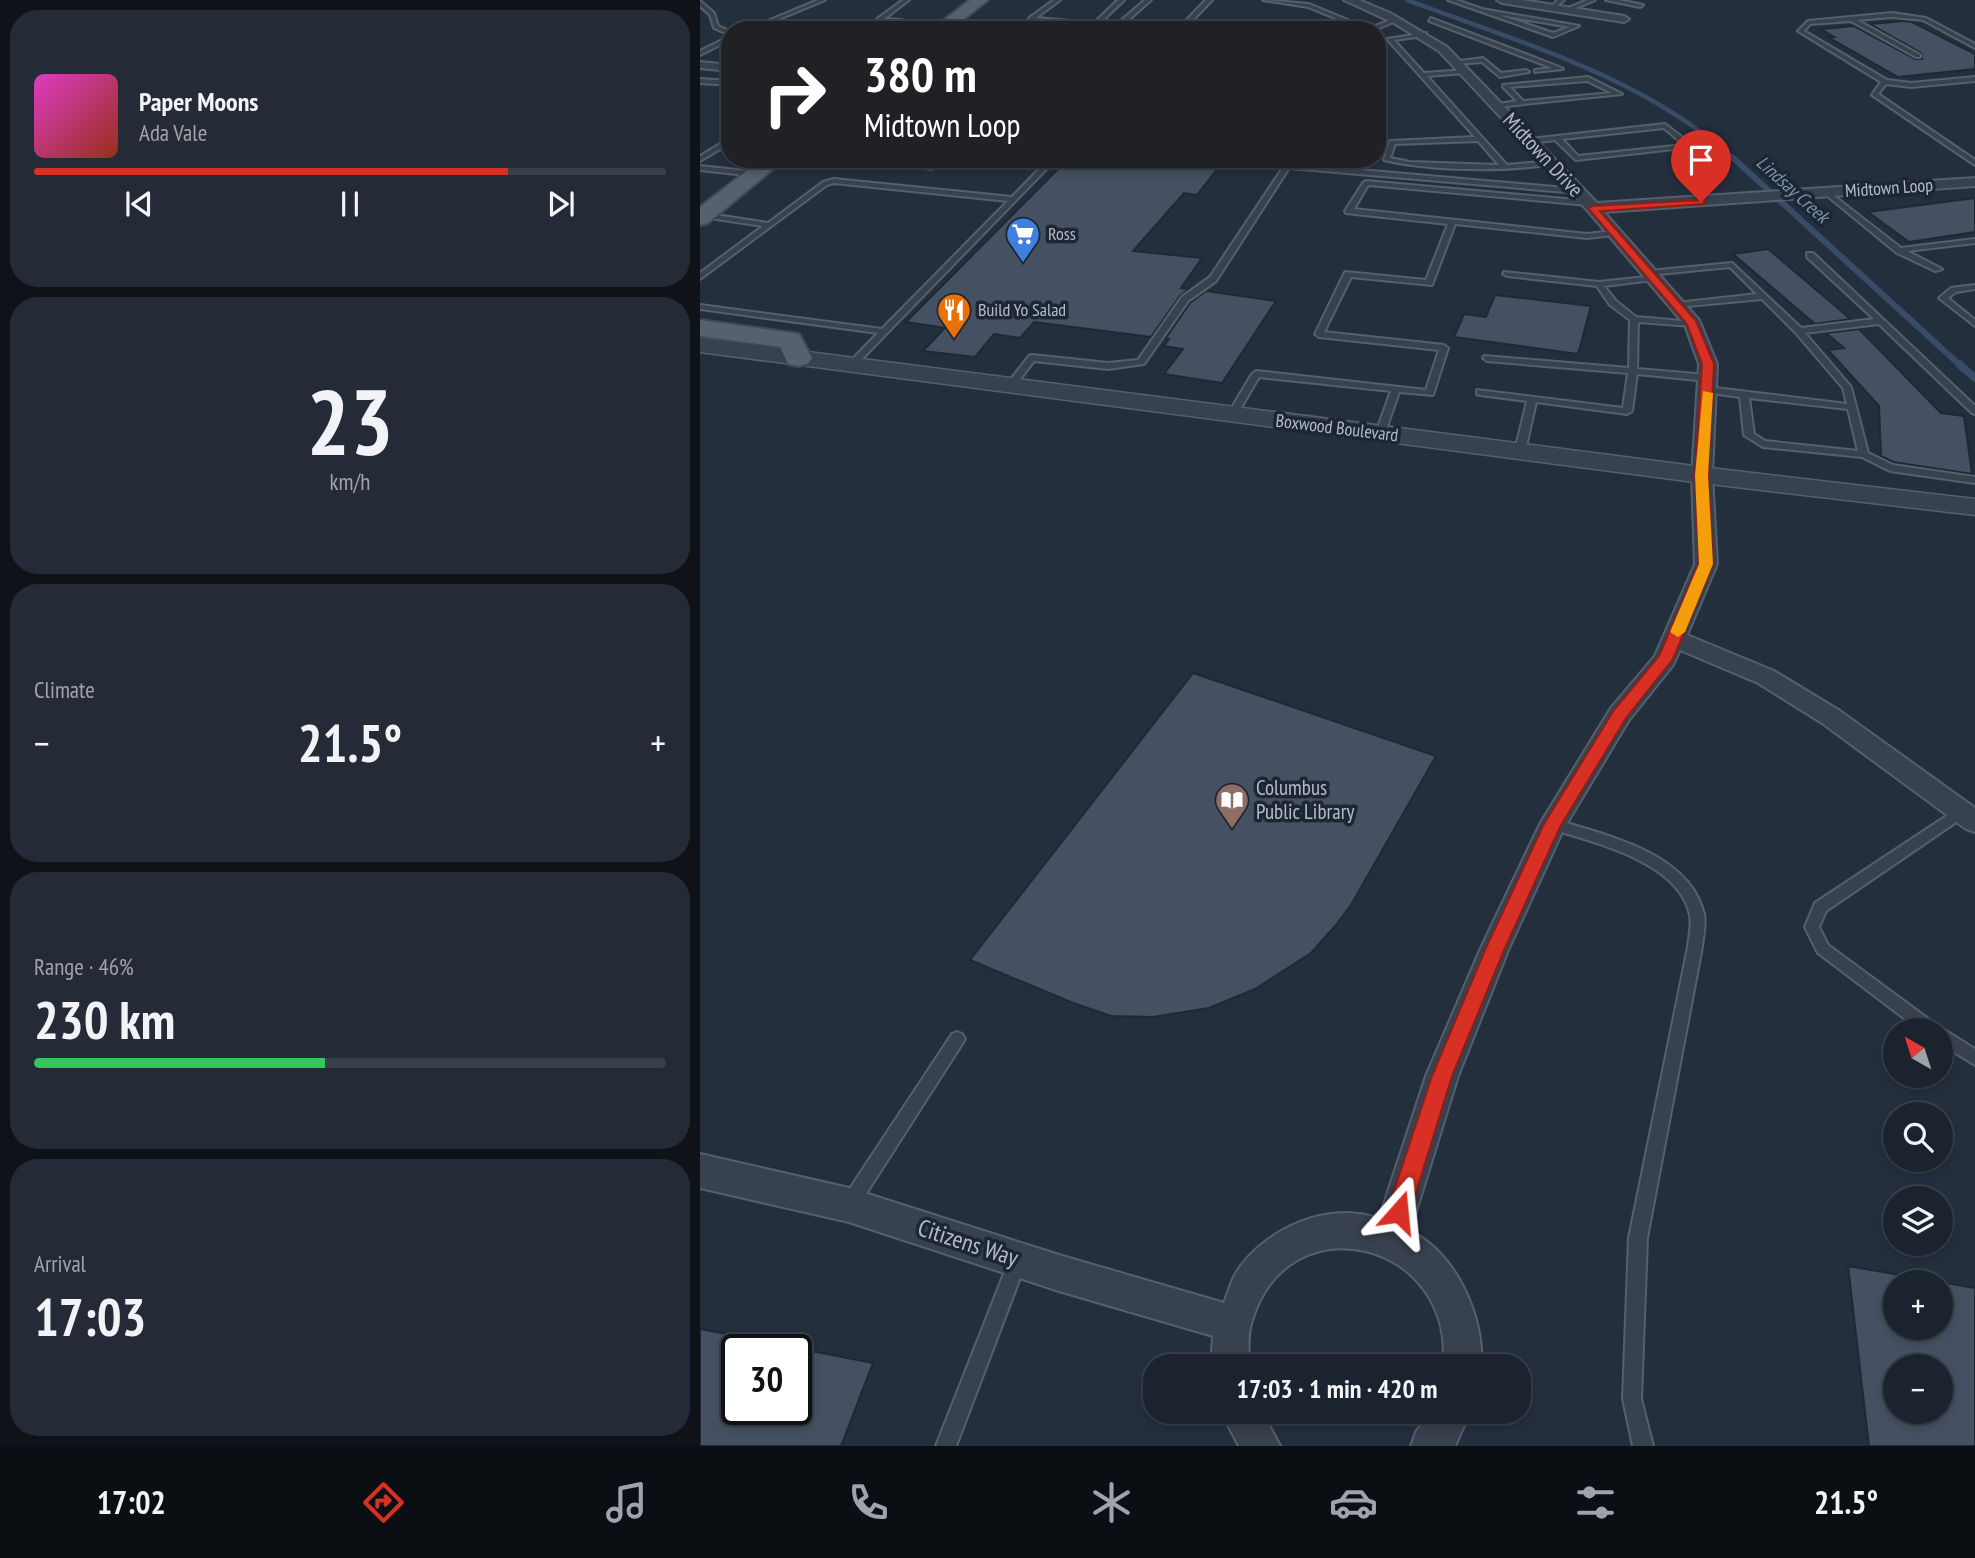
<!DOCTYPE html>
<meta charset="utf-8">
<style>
body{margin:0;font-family:"PT Sans Narrow",sans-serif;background:#242b36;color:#f1f3f6;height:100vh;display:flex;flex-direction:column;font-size:26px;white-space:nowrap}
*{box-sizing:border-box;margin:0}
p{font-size:23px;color:#a0a4aa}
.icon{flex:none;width:38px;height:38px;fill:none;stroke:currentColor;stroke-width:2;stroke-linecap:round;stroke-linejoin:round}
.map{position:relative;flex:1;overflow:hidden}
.drawer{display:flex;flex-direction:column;gap:10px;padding:10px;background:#0f1319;width:700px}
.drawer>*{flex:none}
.top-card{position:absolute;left:21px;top:21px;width:665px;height:147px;border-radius:28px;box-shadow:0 4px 10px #0003,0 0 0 2px #39404a;background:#202124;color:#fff;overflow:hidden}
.needle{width:46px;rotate:321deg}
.tools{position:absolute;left:1183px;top:1018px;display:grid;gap:14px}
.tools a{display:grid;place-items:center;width:70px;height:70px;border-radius:50%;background:#1b232e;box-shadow:0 4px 10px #0003,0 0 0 2px #39404a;font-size:35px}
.speed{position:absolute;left:21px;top:1334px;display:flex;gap:14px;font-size:35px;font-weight:700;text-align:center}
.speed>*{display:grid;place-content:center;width:91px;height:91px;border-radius:50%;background:#1b232e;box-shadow:0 4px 10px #0003,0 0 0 2px #39404a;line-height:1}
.speed .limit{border:4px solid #111;border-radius:10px;background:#fff;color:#111}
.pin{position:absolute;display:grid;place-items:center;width:60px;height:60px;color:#fff;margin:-72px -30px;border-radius:50% 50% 50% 0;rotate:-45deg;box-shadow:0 0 7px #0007}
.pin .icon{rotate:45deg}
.me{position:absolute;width:77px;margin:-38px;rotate:18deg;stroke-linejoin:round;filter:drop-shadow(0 0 5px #0008)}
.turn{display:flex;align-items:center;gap:24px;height:147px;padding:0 28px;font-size:32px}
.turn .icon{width:91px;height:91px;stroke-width:2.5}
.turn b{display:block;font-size:49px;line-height:60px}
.big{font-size:52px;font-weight:700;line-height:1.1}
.drawer .widget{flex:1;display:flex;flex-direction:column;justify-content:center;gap:10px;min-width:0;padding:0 24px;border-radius:28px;background:#242b36}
.drawer .dial{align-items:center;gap:0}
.dial b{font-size:91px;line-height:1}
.song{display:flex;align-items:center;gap:21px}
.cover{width:84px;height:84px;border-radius:10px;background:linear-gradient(135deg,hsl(310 70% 55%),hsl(10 70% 35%))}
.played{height:7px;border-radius:4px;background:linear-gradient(90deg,#d93025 75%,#39404a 75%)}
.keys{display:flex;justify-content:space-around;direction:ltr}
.heat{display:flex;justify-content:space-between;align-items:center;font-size:38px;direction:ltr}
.charge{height:10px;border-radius:5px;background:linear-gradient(90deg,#34c759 46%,#39404a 0)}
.trip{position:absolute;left:443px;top:1354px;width:388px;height:70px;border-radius:28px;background:#1b232e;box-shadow:0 4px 10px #0003,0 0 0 2px #39404a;font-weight:700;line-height:70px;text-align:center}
.menu{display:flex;height:112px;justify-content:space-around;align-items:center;background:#0b0e12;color:#a0a4aa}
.menu .icon{width:49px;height:49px}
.menu .current{color:#d93025}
.menu b{font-size:32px;color:#f1f3f6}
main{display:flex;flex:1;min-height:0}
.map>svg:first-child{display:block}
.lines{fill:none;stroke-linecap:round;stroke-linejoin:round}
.stream-far2{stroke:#394c67;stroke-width:4.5}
.stream-far1{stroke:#394c67;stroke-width:6}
.stream{stroke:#394c67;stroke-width:8}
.building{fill:#455162;stroke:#1f2835;stroke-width:2;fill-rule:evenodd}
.service-casing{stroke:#565f6c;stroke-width:4}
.minor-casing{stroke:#565f6c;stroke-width:4}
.tertiary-casing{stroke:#565f6c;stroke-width:3}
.primary-casing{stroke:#414a57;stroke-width:4}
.service{fill:#38414e;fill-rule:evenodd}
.minor{fill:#38414e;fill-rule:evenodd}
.tertiary{fill:#38414e;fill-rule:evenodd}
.primary{fill:#56606e;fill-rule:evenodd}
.route{fill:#d93025;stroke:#8d1f18;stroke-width:2}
.slow{fill:#f59e0b}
.labels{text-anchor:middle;stroke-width:7;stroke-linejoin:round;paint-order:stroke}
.far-street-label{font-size:18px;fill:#b4bcc9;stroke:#1d2633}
.far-poi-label{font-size:18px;fill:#b4bcc9;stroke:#1d2633;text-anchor:start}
.far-water-label{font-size:19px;font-style:italic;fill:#7c92b1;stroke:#1d2633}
.street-label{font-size:21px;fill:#b4bcc9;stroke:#1d2633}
.poi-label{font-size:21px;fill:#b4bcc9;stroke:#1d2633;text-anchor:start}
.near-street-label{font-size:24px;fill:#b4bcc9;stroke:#1d2633}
</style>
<main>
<section class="drawer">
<div class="widget">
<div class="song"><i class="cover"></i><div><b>Paper Moons</b><p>Ada Vale</p></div></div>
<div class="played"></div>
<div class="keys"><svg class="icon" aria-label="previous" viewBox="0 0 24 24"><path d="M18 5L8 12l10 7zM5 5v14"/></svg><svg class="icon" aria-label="pause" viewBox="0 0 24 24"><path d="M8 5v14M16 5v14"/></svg><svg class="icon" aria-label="next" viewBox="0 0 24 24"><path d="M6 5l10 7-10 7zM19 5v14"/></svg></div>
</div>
<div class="widget dial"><b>23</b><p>km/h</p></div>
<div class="widget"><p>Climate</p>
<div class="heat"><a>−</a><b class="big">21.5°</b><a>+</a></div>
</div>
<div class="widget"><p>Range · 46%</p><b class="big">230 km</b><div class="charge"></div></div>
<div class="widget"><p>Arrival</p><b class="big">17:03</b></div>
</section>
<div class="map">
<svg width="1275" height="1446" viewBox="0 0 1275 1446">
<rect width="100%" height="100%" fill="#242f3e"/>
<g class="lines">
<!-- stream-far2 -->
<path class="stream-far2" d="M 707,0 C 821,43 942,76 1034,159"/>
<!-- stream-far1 -->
<path class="stream-far1" d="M 1032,157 L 1261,366"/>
<!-- stream -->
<path class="stream" d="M 1259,364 L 1275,378"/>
</g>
<!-- building -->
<path class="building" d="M 1205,21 L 1212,22 L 1275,54 L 1275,69 L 1198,77 L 1128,37 L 1134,37 L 1121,29 L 1154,26 L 1215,59 L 1222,59 L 1221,53 L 1170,24 Z
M 368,159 L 525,159 L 497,195 L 484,193 L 433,251 L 502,258 L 481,288 L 489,289 L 480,296 L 451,337 L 334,322 L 320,338 L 294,334 L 275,357 L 223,351 L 245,328 L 206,322 Z
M 1275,198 L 1275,232 L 1209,242 L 1168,212 Z
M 1068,249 L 1140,310 L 1150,319 L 1115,324 L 1033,254 Z
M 506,291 L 576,301 L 522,383 L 464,374 L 483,349 L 464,346 L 469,339 L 465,339 L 490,303 Z
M 795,295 L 891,306 L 878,354 L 754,337 L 764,314 L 786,317 Z
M 1159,329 L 1241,413 L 1264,416 L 1272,474 L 1193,462 L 1181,456 L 1179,406 L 1128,350 L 1144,348 L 1126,333 Z
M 493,673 L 736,756 L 651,905 L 636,925 L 611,953 L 555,989 L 509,1008 L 453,1017 L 411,1016 L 373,1003 L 270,960 Z
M 1148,1266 L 1275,1288 L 1275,1446 L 1169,1446 ZM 1195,1283 L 1241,1283 L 1241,1328 L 1195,1328 ZM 1195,1367 L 1241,1367 L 1241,1412 L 1195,1412 Z
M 0,1329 L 37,1336 L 37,1409 L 96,1409 L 96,1348 L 173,1363 L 141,1446 L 0,1446 Z"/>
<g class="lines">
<!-- service casing -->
<g class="service-casing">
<path id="service" d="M 118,0 L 125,0 L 72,22 L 113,30 C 98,30 84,26 70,25 C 62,25 55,30 46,30 Z
M 203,0 L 209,0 L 184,19 L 202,20 L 204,23 L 177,21 L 177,19 Z
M 354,0 L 360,0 L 336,18 L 394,23 L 418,0 L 424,0 L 399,24 L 416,25 L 445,0 L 451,0 L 417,30 L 329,20 L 329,18 Z
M 506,0 L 512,0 L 483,30 L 477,30 Z
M 563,0 L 609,4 L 655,23 L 675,26 L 695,18 L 700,19 L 675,30 L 667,30 L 670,28 L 652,25 L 608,7 Z
M 748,0 L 756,0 L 782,9 L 879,26 L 853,37 ZM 800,15 L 870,27 L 853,33 Z
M 858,0 L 864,0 L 853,9 L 849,9 Z
M 887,0 L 895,0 L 869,11 L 864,10 Z
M 906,0 L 919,0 L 943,5 L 940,7 Z
M 0,1 L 14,13 L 18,26 L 30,31 L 30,35 L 14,28 L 10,15 L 0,6 Z
M 1192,13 L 1226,18 L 1275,44 L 1275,48 L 1223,20 L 1192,17 L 1157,20 L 1220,55 L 1220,57 L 1216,57 L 1151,21 L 1110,24 L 1104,31 L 1187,80 L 1211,83 L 1275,77 L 1275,81 L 1211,87 L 1186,84 L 1178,94 L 1275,160 L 1275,165 L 1172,95 L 1181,82 L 1098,31 L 1108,21 Z
M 731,18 L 862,68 L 863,69 L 835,72 L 835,70 L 852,68 L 729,21 Z
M 124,22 L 126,25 L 103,27 L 100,25 Z
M 144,23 L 177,25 L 182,30 L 142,26 Z
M 726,33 L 724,36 L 694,40 L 724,73 L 766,70 L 764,73 L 727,76 L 807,165 L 851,161 L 854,163 L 853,164 C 805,172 731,171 684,160 L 690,141 L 775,137 L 687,39 ZM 778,141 L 799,165 L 710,162 L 690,158 L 695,144 Z
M 30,36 L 30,40 L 0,55 L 0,51 Z
M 783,58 L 801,73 L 826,70 L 829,72 L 800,77 L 782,62 L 756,64 L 753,62 Z
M 888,77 L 922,94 L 796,107 L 793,105 L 817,101 L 803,87 L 803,85 ZM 887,81 L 912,93 L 823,101 L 810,87 Z
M 0,79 L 30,81 L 30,85 L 0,83 Z
M 965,124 L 992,145 L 992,147 L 876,160 L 855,140 L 830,143 L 827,141 L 830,139 ZM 964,128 L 984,145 L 878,156 L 862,139 Z
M 30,138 L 30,143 L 0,161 L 0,156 Z
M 150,159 L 175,159 L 230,165 L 237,159 L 244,159 L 232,169 Z
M 349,159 L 356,159 L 154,367 L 147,365 L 178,333 L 0,309 L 0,305 L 182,329 L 308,201 L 134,183 L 127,185 L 0,279 L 0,273 L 63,226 L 3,217 L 0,214 L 3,213 L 68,223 L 123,182 L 134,179 L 312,197 Z
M 588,160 L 592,160 L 591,164 L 877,189 L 880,191 L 877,193 L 589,168 L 516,281 L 488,301 L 444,364 L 408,369 L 334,361 L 314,387 L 308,387 L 308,383 L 329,356 L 332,355 L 408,363 L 438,360 L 482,297 L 510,277 Z
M 0,166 L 55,172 L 58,174 L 55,176 L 0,170 Z
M 666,181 L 888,201 L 892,203 L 888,205 L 668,185 L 654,209 L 887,234 L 914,231 L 918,233 L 914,235 L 887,238 L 755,224 L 732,285 L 651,277 L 624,332 L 744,345 L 748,348 L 733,395 L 699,392 L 684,435 L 681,436 L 676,433 L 691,391 L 559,377 L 536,416 L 530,416 L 528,414 L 552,374 L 556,371 L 726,390 L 739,350 L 619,337 L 615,334 L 645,272 L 726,280 L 748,224 L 646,213 L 645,211 L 663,183 Z
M 1125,192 L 1129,192 L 1201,248 L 1275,239 L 1275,243 L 1207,251 L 1242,269 L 1235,271 L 1197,253 L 1125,194 Z
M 1107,253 L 1113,253 L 1275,406 L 1275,414 L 1272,413 L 1179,324 L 1105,333 L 1151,387 L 1168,453 L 1193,465 L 1275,477 L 1275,483 L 1190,471 L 1162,457 L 1063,447 L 1044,435 L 1040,397 L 1004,392 L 1003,390 L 1007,387 L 1147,404 L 1143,388 L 1096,333 L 1062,299 L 977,307 L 973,305 L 977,303 L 1057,294 L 1030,267 L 949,275 L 945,273 L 949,271 L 1032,263 L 1101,328 L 1174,319 L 1107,257 ZM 1049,398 L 1148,409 L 1158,451 L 1065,441 L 1054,434 Z
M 804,272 L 899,282 L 956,276 L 956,280 L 953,280 L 904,286 L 916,301 L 936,317 L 993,322 L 997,324 L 993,326 L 938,322 L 937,369 L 1008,375 L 1012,378 L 1008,381 L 937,374 L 932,411 L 927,414 L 836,402 L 825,451 L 823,453 L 817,453 L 815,451 L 827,401 L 780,395 L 777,394 L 777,390 L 923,408 L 928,373 L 787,361 L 783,358 L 784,356 L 929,368 L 930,320 L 910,305 L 897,286 L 807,276 L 803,274 Z
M 1275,285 L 1275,289 L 1256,292 L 1248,298 L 1275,320 L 1275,326 L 1239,298 L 1251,288 Z
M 1260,807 L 1265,808 L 1267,812 L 1265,816 L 1126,911 L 1119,927 L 1128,945 L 1238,1026 L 1240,1029 L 1246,1031 L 1275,1049 L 1275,1065 L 1241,1044 L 1241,1031 L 1221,1031 L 1118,953 L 1105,927 L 1115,903 Z
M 853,819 C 905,835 989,852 1004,914 C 1006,924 1003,937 1002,947 L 947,1238 L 941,1399 L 953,1446 L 933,1446 L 923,1399 L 929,1238 L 988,947 C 989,937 992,925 990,915 C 979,861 892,842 848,828 L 846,824 L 848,820 Z
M 257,1032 L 262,1034 L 265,1039 L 262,1044 L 155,1211 L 149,1214 L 143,1211 L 140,1205 L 143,1199 L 252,1034 Z
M 317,1253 L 323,1256 L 326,1262 L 256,1446 L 236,1446 L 311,1256 Z"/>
</g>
<!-- minor casing -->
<g class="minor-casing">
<path id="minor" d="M 644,0 L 659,0 L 690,13 L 747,47 L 897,203 L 1275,178 L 1275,186 L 904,212 L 999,320 L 1017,364 L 1012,475 L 1017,564 L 987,635 L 1074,671 L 1140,711 L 1275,808 L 1275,832 L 1266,829 L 1122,723 L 1058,683 L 980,650 L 973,665 L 929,720 L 864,828 L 809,948 L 758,1076 L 710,1231 C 756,1253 785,1318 781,1367 L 743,1367 C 757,1241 586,1198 551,1324 C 547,1338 549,1353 549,1367 L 511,1367 L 513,1336 L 359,1291 L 149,1222 L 0,1188 L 0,1154 L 149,1188 L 359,1255 L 524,1303 C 528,1293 531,1282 536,1273 C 564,1229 629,1200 679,1219 L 726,1076 L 781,948 L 840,824 L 911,708 L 955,656 L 995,564 L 992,475 L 999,364 L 985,325 L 888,211 L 739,51 L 694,23 Z
M 797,0 L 822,0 L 924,16 L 929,19 L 924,22 L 802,3 Z
M 0,62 L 30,65 L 30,71 L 0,68 Z
M 521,1412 L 562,1412 L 580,1446 L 539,1446 Z
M 731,1412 L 770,1412 L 755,1446 L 711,1446 L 716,1432 Z"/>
</g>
<!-- tertiary casing -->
<g class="tertiary-casing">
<path id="tertiary" d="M 0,338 L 1002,467 L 1275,499 L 1275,515 L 1002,483 L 0,352 Z"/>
</g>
<!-- primary casing -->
<g class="primary-casing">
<path id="primary" d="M 270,0 L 288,0 L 250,30 L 231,30 Z
M 62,159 L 85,159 L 8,223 L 0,225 L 0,207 Z
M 0,320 L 99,334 L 112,358 L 108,364 L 98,366 L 88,364 L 80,347 L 0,336 Z"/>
</g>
<!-- service -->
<use href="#service" class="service"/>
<!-- minor -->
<use href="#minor" class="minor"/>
<!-- tertiary -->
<use href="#tertiary" class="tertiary"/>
<!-- primary -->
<use href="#primary" class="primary"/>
</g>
<!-- route -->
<path class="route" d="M 1001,200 L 1004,200 L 1004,204 L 900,211 L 996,321 L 1014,364 L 1008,475 L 1013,564 L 973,659 L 926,718 L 860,827 L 805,948 L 752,1076 L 710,1212 L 706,1220 L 699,1223 L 691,1220 L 687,1212 L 732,1076 L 786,948 L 844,824 L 914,710 L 959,656 L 999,564 L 995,475 L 1002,364 L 987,324 L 888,208 L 893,206 Z"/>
<!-- slow -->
<path class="slow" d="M 1003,391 L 1013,393 L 1008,475 L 1013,564 L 985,632 L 978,637 L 970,632 L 999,564 L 995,475 Z"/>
<!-- icons -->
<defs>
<g id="supermarket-pin" transform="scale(1.75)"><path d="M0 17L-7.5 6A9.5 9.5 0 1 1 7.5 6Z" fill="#3f7fe0" stroke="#1d2633"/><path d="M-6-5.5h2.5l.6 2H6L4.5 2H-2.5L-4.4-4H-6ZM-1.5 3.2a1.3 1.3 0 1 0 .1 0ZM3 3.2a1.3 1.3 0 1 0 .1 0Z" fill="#fff"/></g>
<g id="restaurant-pin" transform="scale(1.75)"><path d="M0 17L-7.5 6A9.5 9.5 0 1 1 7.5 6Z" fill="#e8710a" stroke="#1d2633"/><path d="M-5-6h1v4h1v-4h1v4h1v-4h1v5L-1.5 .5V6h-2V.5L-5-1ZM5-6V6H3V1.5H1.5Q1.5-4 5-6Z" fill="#fff"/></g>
<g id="library-pin" transform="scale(1.75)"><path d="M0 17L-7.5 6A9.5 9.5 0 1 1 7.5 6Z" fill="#8d6e63" stroke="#1d2633"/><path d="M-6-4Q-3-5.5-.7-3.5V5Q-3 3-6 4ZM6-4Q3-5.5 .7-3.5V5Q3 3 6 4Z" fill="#fff"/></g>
</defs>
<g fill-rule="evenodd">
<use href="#supermarket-pin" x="323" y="234"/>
<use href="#restaurant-pin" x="254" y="310"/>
<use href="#library-pin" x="532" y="800"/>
</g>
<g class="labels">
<!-- far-street labels -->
<g class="far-street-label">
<text transform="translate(1189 188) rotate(-4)" y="6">Midtown Loop</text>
<text transform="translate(637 428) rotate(7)" y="6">Boxwood Boulevard</text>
</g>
<!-- far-poi labels -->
<g class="far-poi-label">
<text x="348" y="240">Ross</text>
<text x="278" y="316">Build Yo Salad</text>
</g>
<!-- far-water labels -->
<g class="far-water-label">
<text transform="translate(1093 189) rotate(42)" y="7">Lindsay Creek</text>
</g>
<!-- street labels -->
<g class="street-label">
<text transform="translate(843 155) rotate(47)" y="7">Midtown Drive</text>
</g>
<!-- poi labels -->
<g class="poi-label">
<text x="556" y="795">Columbus<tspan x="556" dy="24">Public Library</tspan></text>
</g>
<!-- near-street labels -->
<g class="near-street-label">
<text transform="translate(268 1243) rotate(18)" y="8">Citizens Way</text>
</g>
</g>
</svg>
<div class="tools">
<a><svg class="needle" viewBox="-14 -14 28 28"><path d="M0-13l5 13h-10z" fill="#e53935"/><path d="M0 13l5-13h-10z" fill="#a0a4aa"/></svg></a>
<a><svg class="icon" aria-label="search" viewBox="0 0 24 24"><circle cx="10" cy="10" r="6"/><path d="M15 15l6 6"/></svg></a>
<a><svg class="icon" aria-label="layers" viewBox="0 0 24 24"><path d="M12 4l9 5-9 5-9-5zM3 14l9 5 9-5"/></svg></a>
<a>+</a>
<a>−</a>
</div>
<div class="speed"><div class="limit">30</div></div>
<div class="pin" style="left:1001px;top:202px;background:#d93025"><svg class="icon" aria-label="arrive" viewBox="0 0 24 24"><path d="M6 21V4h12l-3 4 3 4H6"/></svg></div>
<svg class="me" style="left:699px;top:1212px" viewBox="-20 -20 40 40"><path d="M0-17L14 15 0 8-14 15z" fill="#d93025" stroke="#fff" stroke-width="4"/></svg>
<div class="trip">17:03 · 1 min · 420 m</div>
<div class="top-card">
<div class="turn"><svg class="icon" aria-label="right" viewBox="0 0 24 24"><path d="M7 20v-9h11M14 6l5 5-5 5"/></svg><div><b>380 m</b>Midtown Loop</div></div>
</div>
</div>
</main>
<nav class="menu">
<b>17:02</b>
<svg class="icon current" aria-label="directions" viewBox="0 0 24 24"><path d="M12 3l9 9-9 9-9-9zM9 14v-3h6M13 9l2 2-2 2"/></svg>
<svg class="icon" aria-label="music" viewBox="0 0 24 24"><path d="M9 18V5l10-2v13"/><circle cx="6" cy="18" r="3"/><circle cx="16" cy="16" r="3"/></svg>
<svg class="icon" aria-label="phone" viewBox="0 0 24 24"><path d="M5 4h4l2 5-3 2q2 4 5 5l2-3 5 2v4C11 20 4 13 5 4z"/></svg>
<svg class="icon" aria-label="climate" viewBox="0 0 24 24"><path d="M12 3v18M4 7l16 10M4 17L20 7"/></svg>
<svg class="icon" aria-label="car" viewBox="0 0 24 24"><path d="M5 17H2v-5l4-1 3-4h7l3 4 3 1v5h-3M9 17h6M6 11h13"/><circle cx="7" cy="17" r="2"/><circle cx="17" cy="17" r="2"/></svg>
<svg class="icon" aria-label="filters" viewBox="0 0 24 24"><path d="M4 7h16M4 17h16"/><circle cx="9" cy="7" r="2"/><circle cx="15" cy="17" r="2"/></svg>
<b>21.5°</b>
</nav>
